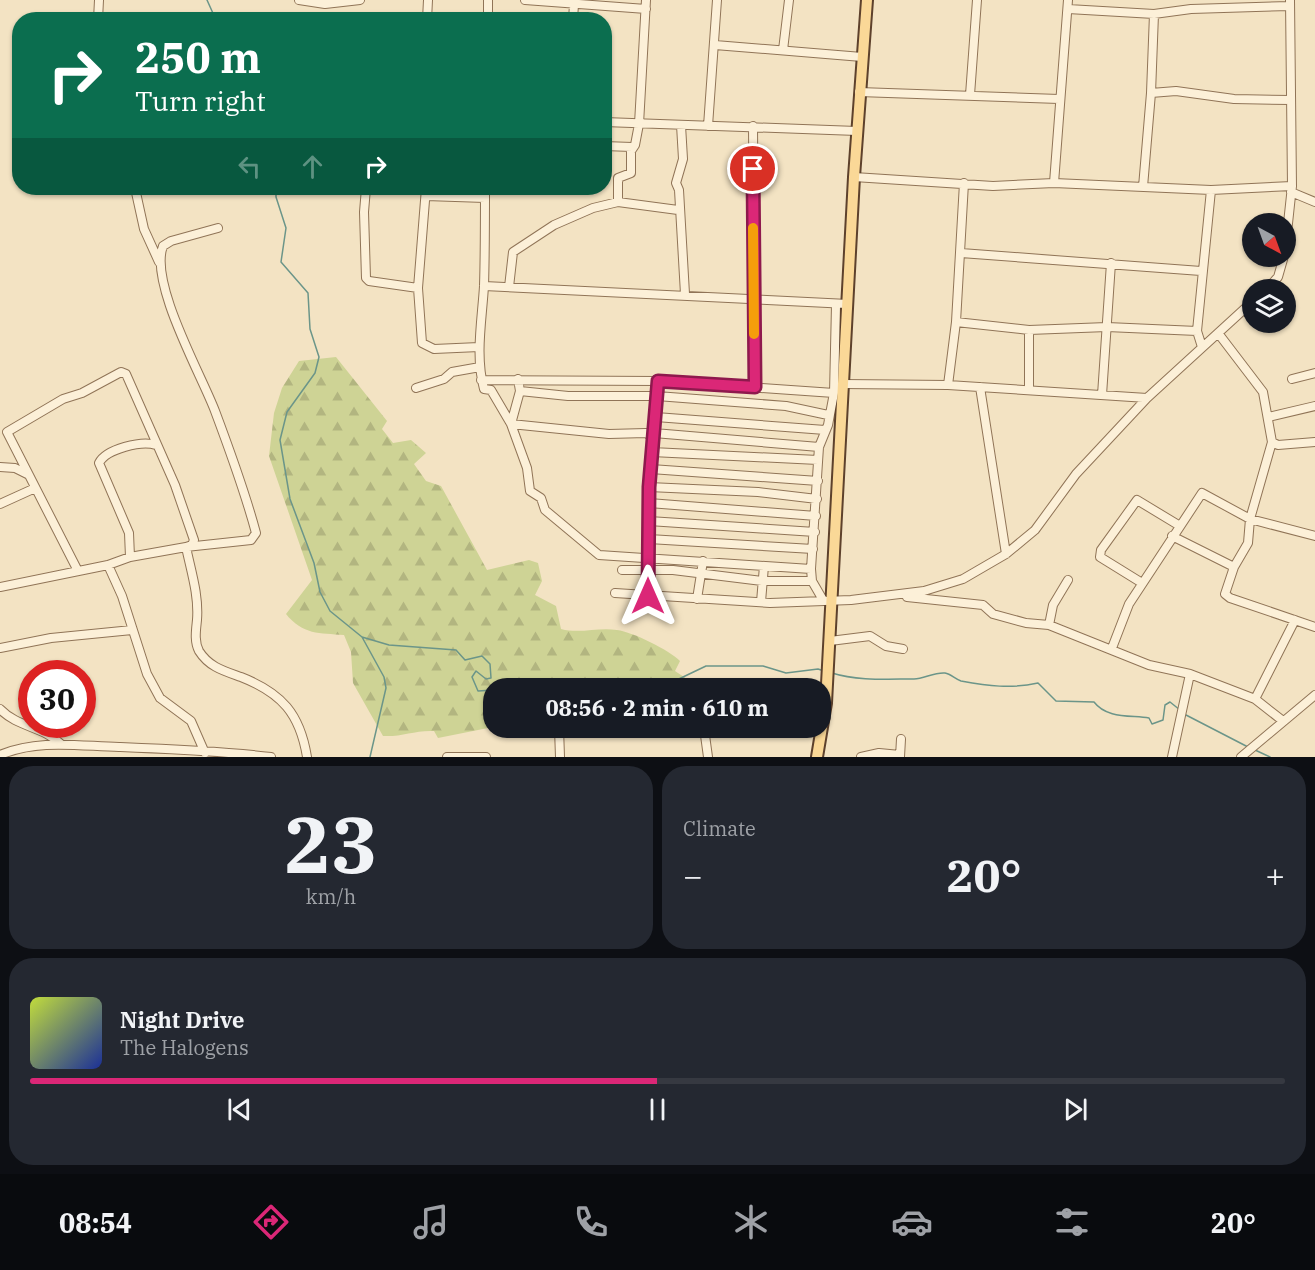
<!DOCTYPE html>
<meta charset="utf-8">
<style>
body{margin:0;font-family:"IBM Plex Serif",serif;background:#242831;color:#f1f3f6;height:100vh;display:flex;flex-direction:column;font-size:22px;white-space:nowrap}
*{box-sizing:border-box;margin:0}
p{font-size:20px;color:#9ea1a6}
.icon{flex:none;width:33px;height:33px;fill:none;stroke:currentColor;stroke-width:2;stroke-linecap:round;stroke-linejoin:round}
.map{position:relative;height:757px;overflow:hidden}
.panel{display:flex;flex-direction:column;gap:9px;padding:9px;background:#0d0f14;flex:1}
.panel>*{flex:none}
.hud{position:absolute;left:12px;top:12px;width:600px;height:183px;border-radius:24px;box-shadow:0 2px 4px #0004;background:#0b6e4f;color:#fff;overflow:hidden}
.needle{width:39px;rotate:139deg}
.fabs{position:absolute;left:1242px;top:213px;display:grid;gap:12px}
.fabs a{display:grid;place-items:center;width:54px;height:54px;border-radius:50%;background:#171b24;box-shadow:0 2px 4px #0004;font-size:30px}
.speed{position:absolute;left:18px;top:660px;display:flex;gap:12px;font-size:30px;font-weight:700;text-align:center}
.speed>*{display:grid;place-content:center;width:78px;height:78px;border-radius:50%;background:#171b24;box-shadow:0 2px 4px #0004;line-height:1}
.speed .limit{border:9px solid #d22;background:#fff;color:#111}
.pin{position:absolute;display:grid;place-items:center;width:51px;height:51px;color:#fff;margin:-26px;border:3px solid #fff;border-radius:50%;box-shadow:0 2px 6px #0007}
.me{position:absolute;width:66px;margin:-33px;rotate:0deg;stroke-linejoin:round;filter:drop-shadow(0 0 4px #0008)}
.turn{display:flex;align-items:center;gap:21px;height:126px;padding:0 24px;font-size:27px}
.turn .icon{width:78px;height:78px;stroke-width:2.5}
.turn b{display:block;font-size:42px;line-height:51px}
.lanes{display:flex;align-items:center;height:57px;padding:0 24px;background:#0003;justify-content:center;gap:30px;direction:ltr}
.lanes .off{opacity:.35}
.big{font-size:45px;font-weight:700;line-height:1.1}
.panel .card{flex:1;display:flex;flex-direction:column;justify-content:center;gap:9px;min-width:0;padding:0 21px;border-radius:24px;background:#242831}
.panel .dial{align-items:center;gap:0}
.dial b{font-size:78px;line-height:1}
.song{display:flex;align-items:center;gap:18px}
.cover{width:72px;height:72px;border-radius:9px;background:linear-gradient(135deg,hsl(70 70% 55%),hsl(230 70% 35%))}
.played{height:6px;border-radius:3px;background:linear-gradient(90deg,#db2777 50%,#363941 50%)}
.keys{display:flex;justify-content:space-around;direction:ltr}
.heat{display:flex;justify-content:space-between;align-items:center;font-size:33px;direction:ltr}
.panel .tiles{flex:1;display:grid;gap:9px;grid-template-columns:1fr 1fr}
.card:last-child{grid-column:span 2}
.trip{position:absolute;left:483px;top:678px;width:348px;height:60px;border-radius:24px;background:#171b24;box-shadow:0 2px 4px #0004;font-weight:700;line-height:60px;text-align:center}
.dock{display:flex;height:96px;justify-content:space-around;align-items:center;background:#090b0e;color:#9ea1a6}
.dock .icon{width:42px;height:42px}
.dock .selected{color:#db2777}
.dock b{font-size:27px;color:#f1f3f6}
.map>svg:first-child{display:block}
.forest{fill:url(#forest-firs)}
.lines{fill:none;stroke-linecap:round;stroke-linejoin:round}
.stream{stroke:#6b9589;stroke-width:1.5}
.minor-casing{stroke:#907457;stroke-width:10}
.major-casing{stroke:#5d412c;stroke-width:14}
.minor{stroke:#fcf0d8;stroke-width:8}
.major{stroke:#fad897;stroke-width:10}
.route-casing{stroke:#8e194d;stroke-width:15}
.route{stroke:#db2777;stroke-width:10}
.slow{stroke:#f59e0b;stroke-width:10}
</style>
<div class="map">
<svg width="1315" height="757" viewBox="0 0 1315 757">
<defs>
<pattern id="forest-firs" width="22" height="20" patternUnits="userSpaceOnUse" patternTransform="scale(1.5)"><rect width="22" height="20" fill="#ced395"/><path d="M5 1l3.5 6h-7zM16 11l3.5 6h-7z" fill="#b2b580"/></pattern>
</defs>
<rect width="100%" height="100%" fill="#f3e3c3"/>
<!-- forest -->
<path class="forest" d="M 336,357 L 387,421 L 382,429 L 393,443 L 411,440 L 426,453 L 414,464 L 426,481 L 441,486 L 487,570 L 529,560 L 538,563 L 542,581 L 535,595 L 556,606 L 561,629 C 580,634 598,627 617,630 C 633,632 669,650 680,661 L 675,671 L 693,683 L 687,688 L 494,688 L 493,727 L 438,738 L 434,731 C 415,730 402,737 383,736 L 353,683 L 351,652 L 344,635 C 319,633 303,635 286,614 L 312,580 L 269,456 L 274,413 L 282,388 L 299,361 Z"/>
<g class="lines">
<!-- stream -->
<path class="stream" d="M 207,0 L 216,20
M 276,188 L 276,197 L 286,228 L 281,262 L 308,293 L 310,329 L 319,357 L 315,373 L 287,412 L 280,440 L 290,499 L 314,563 L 320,592 L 330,611 L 362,637 L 384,677 L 386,688 L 370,757
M 362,637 L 389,645 L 456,650 L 465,660 L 482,656 L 490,664 L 491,678 L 486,679 L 476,671 L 472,677 L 478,691 L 494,690
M 832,673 C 857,681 887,679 914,679 C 924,679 934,672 945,673 C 951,674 955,679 961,681 C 988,686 1011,689 1038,683 L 1056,701 L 1094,702 C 1107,719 1131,715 1149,718 L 1152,724 L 1163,720 L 1165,705 L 1170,702 L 1180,710
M 590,688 L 602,688
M 660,688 L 706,666 L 763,666 L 786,673 L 818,669 L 824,671
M 1186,715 L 1248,747
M 1255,750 L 1270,757"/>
<!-- minor casing -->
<g class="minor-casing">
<path id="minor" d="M 299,0 L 325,4 L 360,0
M 525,0 L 646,9
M 1068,9 L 1154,14 L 1191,9 L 1290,6
M 98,20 L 99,0
M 427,20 L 428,0
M 488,20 L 488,0
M 573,20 L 574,4
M 715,45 L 862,57
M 783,50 L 789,0
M 859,92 L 1059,99
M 1151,93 L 1176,91 L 1234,99 L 1291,100
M 970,95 L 977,0
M 604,122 L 857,131
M 681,125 L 683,159 L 676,183 L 679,190 L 685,294
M 708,126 L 717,0
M 753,126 L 755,387
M 604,146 L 632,147
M 854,177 L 993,186 L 1054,183 L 1211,190 L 1292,186
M 1054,183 L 1068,0
M 1143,187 L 1151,93 L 1154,14
M 135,188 L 144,229 L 159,262
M 366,188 L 364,212 L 366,278 L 369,281 L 418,288
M 426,188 L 418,288 L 422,343 L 434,349 L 479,347
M 485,188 C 485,220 485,253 484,286 C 482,320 475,356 484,389 L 491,390 L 511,424 L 609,434 L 646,433 L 652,437 L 654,433 L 819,447
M 1291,192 L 1315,202
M 426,196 L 485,198
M 618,202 L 618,178 L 631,173 L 631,151 L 635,145 L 639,124 L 646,0
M 1286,242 L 1292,186 L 1290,0
M 961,253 L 1201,271
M 484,286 L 848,304
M 509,287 L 513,252 L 554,225 L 593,208 L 618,202 L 678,210
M 1266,290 L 1278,277 L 1284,256
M 956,322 L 1029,330 L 1107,327 L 1197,331
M 1029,330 L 1029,390
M 1218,333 L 1263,392 L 1272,442 L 1278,445 L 1315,442
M 1202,347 L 1197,331 L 1211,190
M 518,379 L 520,391 L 511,424 L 527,468 L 530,491 L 541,498 L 545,510 L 599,555 L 811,569
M 1292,379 L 1315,373
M 481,380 L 658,381 L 834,393
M 843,384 L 948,385 L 1147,398 L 1252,302
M 948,385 L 956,322 L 964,183
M 980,387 L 1006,554
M 416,388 L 444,379 L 452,372 L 480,367
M 520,391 L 568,396 L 657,396 L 786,406 L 828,415
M 1102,395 L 1111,263
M 656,417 L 825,430
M 1268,417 L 1315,406
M 1272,442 L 1250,519 L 1248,543 L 1234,567 L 1225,594 L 1230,598 L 1315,627
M 652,452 L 818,460
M 0,467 L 15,468 L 27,474
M 651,469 L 818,481
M 649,487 L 758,492 L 817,499
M 649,503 L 816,516
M 0,504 L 33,489
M 649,521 L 815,532
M 1172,536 L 1234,567
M 649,539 L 813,549
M 130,557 L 129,533 L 99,463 C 106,449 142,440 156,445
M 108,565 L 122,596 L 147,674 L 160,698 L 191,721 L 205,753
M 622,570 L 673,570 L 762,581 L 812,581
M 78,571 L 7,432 L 63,399 L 82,393 L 121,372 L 126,374 L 175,485 L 194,540 L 192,545 L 186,547 C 191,571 199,595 197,620 C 196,630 194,641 199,651 C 209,667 224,671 241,677 C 282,693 300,714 307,757
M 1142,583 L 1100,557 L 1101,550 L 1137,500 L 1180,526
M 0,587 L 108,565 L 130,557 L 186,547 L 251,540 L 256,533 C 245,492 230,451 215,411 C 201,374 149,283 163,246 L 171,241 L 218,228
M 615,593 L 770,603 L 851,600 L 924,591 L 963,579 L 1006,554 L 1035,530 L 1076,474 L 1147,398
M 648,596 L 649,487 L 658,381
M 907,597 L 983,605 L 993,614 L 1026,623 L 1049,625 L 1149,665 L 1190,674 L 1255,699 L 1283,721
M 697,599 L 703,561
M 823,600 L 812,581 L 811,569 L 819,447 L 828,425 L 834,393 L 836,305
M 761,602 L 764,566
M 1049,625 L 1053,605 L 1068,580
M 830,641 L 870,636 L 886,646 L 903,649
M 0,648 L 51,638 L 132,630
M 1112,648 L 1129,604 L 1202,493 L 1250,519 L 1315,536
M 1255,699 L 1295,620
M 0,709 C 17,727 44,727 61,744
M 559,728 L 560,757
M 704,728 L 708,757
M 0,755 C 38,739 78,746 119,747 C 169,749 220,751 271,757
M 447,757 L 486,757
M 861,757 L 879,753 L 900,755
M 900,757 L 901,739
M 1172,757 L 1190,674
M 1241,757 L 1315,695"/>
</g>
<!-- major casing -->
<g class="major-casing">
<path id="major" d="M 817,757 L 826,703 L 854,177 L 867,0"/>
</g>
<!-- minor -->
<use href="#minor" class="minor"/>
<!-- major -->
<use href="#major" class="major"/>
</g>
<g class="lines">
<!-- route casing -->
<g class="route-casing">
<path id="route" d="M 648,596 L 649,487 L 658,381 L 755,387 L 753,169"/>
</g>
<!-- route -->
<use href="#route" class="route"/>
<!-- slow -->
<path class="slow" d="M 753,228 L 754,334"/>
</g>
</svg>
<div class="fabs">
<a><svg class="needle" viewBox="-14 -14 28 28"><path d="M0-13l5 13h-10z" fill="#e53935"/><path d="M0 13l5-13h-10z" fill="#9ea1a6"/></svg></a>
<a><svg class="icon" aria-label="layers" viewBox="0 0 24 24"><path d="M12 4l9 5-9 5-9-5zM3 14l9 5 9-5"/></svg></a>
</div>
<div class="speed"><div class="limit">30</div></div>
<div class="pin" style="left:753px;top:169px;background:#d93025"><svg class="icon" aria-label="arrive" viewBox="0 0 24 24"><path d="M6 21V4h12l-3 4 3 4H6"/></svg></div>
<svg class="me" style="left:648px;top:596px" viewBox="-20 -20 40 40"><path d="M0-17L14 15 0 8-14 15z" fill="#db2777" stroke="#fff" stroke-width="4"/></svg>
<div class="trip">08:56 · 2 min · 610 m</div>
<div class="hud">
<div class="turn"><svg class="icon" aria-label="right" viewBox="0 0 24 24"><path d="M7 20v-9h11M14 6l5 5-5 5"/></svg><div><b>250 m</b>Turn right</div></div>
<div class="lanes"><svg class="icon off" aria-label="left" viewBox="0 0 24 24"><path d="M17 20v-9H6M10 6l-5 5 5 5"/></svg><svg class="icon off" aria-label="ahead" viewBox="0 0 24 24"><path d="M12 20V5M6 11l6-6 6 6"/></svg><svg class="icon" aria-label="right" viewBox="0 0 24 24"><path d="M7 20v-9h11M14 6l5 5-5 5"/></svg></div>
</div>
</div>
<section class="panel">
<div class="tiles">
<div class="card dial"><b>23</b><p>km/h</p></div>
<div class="card"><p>Climate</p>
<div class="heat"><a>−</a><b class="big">20°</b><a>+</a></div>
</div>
<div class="card">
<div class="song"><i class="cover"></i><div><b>Night Drive</b><p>The Halogens</p></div></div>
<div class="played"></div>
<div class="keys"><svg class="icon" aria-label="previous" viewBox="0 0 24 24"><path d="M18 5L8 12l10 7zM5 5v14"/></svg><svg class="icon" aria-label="pause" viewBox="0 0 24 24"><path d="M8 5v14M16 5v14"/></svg><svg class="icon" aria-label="next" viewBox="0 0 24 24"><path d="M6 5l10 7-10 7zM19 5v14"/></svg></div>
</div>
</div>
</section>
<nav class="dock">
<b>08:54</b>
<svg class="icon selected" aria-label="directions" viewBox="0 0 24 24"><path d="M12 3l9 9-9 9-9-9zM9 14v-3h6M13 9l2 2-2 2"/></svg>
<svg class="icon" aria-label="music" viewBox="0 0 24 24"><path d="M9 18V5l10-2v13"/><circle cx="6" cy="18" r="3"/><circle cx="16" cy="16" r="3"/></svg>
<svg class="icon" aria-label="phone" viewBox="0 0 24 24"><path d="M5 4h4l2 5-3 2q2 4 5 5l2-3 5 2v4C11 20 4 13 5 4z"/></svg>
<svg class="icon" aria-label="climate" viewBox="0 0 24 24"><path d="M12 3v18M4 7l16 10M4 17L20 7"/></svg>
<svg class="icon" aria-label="car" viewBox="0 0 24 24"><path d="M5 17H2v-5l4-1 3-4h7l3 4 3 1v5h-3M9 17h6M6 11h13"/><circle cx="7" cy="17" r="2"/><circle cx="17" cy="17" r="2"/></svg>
<svg class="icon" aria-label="filters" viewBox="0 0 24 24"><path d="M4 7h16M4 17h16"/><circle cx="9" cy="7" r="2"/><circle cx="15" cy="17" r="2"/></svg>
<b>20°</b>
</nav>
